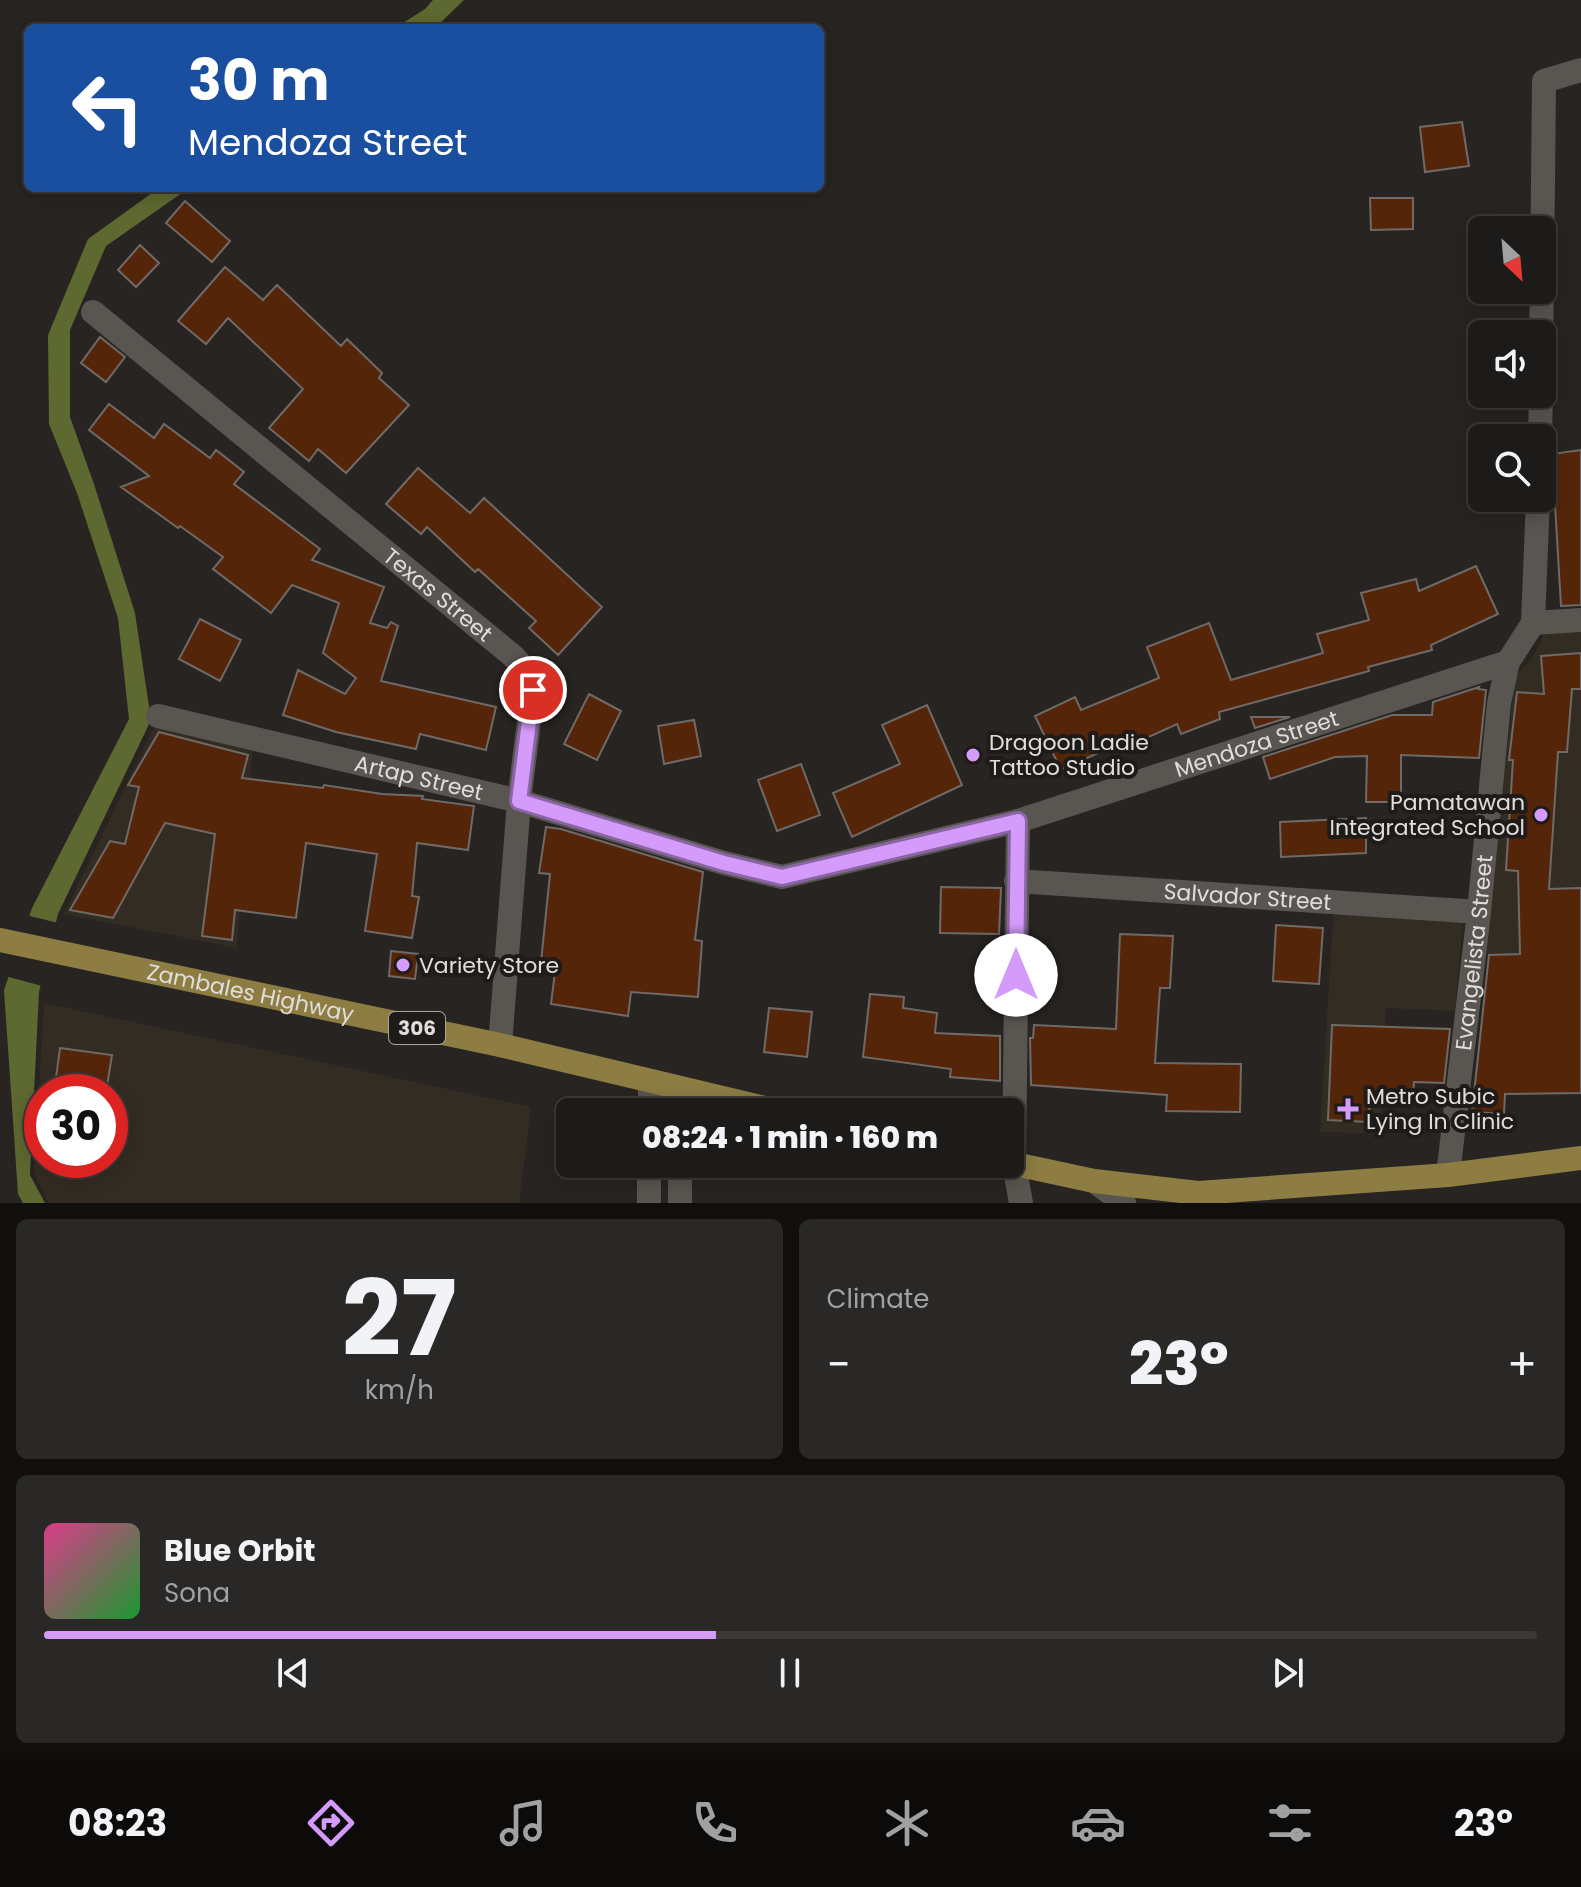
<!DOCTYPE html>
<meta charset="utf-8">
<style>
body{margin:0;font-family:Poppins,sans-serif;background:#2a2826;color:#f1f3f6;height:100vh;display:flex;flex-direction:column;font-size:30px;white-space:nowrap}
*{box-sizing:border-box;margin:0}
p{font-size:26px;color:#a0a1a2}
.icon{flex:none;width:44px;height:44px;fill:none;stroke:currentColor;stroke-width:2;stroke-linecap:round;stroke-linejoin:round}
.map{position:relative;height:1203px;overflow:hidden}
.sheet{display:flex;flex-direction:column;gap:16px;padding:16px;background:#100f0e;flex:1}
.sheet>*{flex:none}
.hud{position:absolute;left:24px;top:24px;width:800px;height:168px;border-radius:12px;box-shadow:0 4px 20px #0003,0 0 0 2px #3b3938;background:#1a4fa0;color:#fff;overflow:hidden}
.needle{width:52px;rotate:154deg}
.buttons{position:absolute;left:1468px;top:216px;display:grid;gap:16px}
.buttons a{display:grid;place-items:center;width:88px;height:88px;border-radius:12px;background:#1d1b19;box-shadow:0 4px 20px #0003,0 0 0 2px #3b3938;font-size:40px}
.speed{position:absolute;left:24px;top:1074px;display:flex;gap:16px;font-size:40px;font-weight:700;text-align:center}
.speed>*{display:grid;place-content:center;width:104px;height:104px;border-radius:50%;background:#1d1b19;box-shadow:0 4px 20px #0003,0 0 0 2px #3b3938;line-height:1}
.speed .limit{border:12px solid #d22;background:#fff;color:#111}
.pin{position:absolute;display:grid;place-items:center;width:68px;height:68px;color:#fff;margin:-34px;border:4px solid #fff;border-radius:50%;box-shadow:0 2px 8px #0007}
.me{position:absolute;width:88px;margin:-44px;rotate:0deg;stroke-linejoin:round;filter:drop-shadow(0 0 6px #0008)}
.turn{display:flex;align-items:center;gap:28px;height:168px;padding:0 32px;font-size:36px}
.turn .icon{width:104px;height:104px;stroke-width:2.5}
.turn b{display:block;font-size:56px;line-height:68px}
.big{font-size:60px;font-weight:800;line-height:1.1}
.sheet .widget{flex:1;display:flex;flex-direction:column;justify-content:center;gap:12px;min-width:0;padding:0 28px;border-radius:12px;background:#2a2826}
.sheet .dial{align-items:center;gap:0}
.dial b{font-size:104px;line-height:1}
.song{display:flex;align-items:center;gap:24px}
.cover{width:96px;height:96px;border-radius:12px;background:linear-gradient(135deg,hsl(330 70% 55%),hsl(130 70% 35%))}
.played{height:8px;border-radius:4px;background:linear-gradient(90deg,#d59bfb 45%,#3b3938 45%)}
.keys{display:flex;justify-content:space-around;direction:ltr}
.heat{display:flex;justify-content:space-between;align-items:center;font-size:44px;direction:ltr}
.sheet .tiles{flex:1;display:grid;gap:16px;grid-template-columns:1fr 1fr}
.widget:last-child{grid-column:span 2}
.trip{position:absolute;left:556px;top:1098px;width:468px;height:80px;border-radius:12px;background:#1d1b19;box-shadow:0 4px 20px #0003,0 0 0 2px #3b3938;font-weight:800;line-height:80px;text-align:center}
.menu{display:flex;height:128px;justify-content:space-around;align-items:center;background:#0c0b0a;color:#a0a1a2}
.menu .icon{width:56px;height:56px}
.menu .selected{color:#d59bfb}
.menu b{font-size:36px;color:#f1f3f6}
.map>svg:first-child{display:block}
.built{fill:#332c23;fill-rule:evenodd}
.water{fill:#5e6931}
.pier{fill:#272421}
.building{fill:#55250a;stroke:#6f6a68;stroke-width:2}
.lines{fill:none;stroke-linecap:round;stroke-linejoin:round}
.minor{stroke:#595551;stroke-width:24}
.major{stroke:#8d7d43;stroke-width:24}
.route-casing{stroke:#8a65a3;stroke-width:20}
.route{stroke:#d59bfb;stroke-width:14}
.poi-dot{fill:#d59bfb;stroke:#1e1b18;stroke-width:3}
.labels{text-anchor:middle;stroke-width:8;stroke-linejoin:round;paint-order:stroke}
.shield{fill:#1e1b18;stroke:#a6a4a1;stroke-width:2}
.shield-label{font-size:20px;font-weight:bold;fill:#e0dedc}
.street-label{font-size:22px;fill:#e0dedc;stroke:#1e1b18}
.poi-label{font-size:22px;fill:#e0dedc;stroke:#1e1b18;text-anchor:start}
</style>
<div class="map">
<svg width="1581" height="1203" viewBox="0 0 1581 1203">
<rect width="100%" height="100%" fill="#272421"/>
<!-- built -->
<path class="built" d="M 1581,615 L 1581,952 L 1485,955 L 1515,678 L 1532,658 L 1553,617 Z
M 156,723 L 253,745 L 237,948 L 64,914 Z
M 1334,905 L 1464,908 L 1455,1011 L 1386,1008 L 1380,1134 L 1320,1132 Z
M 44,1003 L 531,1107 L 519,1203 L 49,1203 L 34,1173 ZM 42,1092 L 110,1092 L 110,1160 L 42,1160 Z"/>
<!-- water -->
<path class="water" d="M 433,0 L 464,0 L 435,28 L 395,28 L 425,9 Z
M 159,188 L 189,188 L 106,246 L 70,330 L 70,417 L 94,484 L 135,613 L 151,720 L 58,914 L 39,992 L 30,1175 L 45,1203 L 23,1203 L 18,1194 L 4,990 L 32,908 L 129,719 L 118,618 L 77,493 L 49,424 L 48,335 L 88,239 Z"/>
<!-- pier -->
<path class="pier" d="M 26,915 L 58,923 L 42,986 L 5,976 Z"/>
<!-- building -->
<path class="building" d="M 1462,122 L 1469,166 L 1425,172 L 1420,127 Z
M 1370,198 L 1413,198 L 1413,229 L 1371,230 Z
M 185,201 L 230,241 L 212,262 L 166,223 Z
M 140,245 L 159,263 L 136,287 L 118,270 Z
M 225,267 L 263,300 L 277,285 L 341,346 L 347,339 L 382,373 L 379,378 L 409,405 L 346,473 L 318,449 L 309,461 L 269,428 L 303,389 L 228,318 L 206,344 L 178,321 Z
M 100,337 L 125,357 L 106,382 L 81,363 Z
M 109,404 L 154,438 L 164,424 L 210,458 L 216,450 L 244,472 L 234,484 L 320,549 L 312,560 L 384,587 L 370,623 L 387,628 L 391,622 L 398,626 L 381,681 L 496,707 L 486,750 L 420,734 L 416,749 L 336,732 L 283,715 L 298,670 L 345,694 L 356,678 L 323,653 L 339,603 L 292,585 L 271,613 L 213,569 L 223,557 L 180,526 L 178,528 L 121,487 L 149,476 L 89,430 Z
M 1581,450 L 1581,605 L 1561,606 L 1552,454 Z
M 418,468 L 470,513 L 484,498 L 602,607 L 558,655 L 529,628 L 536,621 L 478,569 L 475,572 L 427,527 L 421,534 L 386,504 Z
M 1476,566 L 1498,614 L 1431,645 L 1432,650 L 1368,667 L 1369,671 L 1219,712 L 1220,719 L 1181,734 L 1177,724 L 1140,741 L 1137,735 L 1061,770 L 1035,716 L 1075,697 L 1081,710 L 1159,678 L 1147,647 L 1209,623 L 1231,680 L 1323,653 L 1317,634 L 1369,620 L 1361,593 L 1416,579 L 1419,591 Z
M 200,619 L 241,640 L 220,681 L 179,659 Z
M 1581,653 L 1581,689 L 1572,689 L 1567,752 L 1558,752 L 1549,889 L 1581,888 L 1581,1093 L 1505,1094 L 1504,1114 L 1472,1112 L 1489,955 L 1520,954 L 1518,871 L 1506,870 L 1513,760 L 1509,760 L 1517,692 L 1544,694 L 1541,656 Z
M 1479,687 L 1478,689 L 1486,690 L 1479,758 L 1401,755 L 1401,802 L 1366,802 L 1367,756 L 1335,757 L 1270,779 L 1263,757 L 1392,715 L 1432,715 L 1433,702 Z
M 589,694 L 621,711 L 597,760 L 564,744 Z
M 927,705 L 962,785 L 852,837 L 833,793 L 900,764 L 882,725 Z
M 1251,717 L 1290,717 L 1255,728 Z
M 694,720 L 701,756 L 664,764 L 658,726 Z
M 159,732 L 248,755 L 242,778 L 323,788 L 324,785 L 382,794 L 423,796 L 422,799 L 474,806 L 468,850 L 417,843 L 412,896 L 419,897 L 412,938 L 365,931 L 377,854 L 306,843 L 296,918 L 235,910 L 232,940 L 202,936 L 215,834 L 165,823 L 113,918 L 70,910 L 110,841 L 125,844 L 139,787 L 128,785 Z
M 801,764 L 820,815 L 777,831 L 758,780 Z
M 1366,818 L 1366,853 L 1281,857 L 1280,822 Z
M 546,827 L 561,829 L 703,872 L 695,940 L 702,941 L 698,997 L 631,992 L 628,1016 L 551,1004 L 556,964 L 541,962 L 550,874 L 539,873 Z
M 941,887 L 1001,888 L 999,934 L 940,933 Z
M 1276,925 L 1323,928 L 1319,984 L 1273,981 Z
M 1120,934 L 1173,936 L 1170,988 L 1160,988 L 1155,1063 L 1241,1064 L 1240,1112 L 1166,1111 L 1167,1095 L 1031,1085 L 1030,1038 L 1033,1038 L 1034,1025 L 1116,1029 Z
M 391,951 L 418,954 L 415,979 L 389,976 Z
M 870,994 L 904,997 L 903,1008 L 937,1013 L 935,1033 L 1000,1036 L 1000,1081 L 950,1077 L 951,1069 L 863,1057 Z
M 769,1008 L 812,1012 L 807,1057 L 764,1052 Z
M 1332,1025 L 1450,1029 L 1444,1083 L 1414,1082 L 1413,1094 L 1370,1093 L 1369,1122 L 1328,1120 Z
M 60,1048 L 112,1055 L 106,1092 L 54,1092 Z"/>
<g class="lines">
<!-- minor -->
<g class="minor">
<path d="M 1542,283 L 1544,81 L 1581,70"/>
<path id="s1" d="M 93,312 L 513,656 L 528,673 L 533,690 L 519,801 L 500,1045"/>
<path d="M 1541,334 L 1542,290"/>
<path d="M 1540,438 L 1541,394"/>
<path d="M 1533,623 L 1581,620"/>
<path id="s2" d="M 158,716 L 519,801 L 724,863 L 782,877 L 1018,821 L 1508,662"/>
<path d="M 1018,821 L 1014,1164 L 1021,1203"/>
<path id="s3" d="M 1016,881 L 1479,912"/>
<path d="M 678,1089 L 679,1112"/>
<path d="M 650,1112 L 650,1082"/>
<path d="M 680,1164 L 680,1203"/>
<path id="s4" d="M 1448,1175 L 1479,912 L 1499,703 L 1508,662 L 1533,623 L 1538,498"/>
<path d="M 1094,1181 L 1124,1203"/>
<path d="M 649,1203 L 649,1164"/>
</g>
<!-- major -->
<g class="major">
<path id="s5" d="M 0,940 L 500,1045 L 782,1112"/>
<path d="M 1010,1163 L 1094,1181 L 1198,1193 L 1448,1175 L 1581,1158"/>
</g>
</g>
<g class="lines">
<!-- route casing -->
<g class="route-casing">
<path id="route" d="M 533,690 L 519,801 L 724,863 L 782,877 L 1018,821 L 1016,975"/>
</g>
<!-- route -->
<use href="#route" class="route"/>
</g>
<!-- markers -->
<g class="poi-dot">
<circle cx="973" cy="755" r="8"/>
<circle cx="1541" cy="815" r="8"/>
<circle cx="403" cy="965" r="8"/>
<path d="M1344 1097h8v8h8v8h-8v8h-8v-8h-8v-8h8z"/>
</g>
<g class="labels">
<!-- shield labels -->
<rect class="shield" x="389" y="1012" width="56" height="32" rx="6"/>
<g class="shield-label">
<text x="417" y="1035">306</text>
</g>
<!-- street labels -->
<g class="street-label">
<text dy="8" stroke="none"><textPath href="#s1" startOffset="446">Texas Street</textPath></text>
<text dy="8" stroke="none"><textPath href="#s2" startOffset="1138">Mendoza Street</textPath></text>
<text dy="8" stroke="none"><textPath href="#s2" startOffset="268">Artap Street</textPath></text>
<text dy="8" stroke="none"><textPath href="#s3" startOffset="232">Salvador Street</textPath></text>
<text dy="8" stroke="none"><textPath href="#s4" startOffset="224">Evangelista Street</textPath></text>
<text dy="8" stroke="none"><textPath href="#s5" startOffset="256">Zambales Highway</textPath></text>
</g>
<!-- poi labels -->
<g class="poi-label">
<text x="989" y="750">Dragoon Ladie<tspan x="989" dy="25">Tattoo Studio</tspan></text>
<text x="1525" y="810" text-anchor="end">Pamatawan<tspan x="1525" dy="25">Integrated School</tspan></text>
<text x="419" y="973">Variety Store</text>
<text x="1366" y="1104">Metro Subic<tspan x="1366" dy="25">Lying In Clinic</tspan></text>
</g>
</g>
</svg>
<div class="buttons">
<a><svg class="needle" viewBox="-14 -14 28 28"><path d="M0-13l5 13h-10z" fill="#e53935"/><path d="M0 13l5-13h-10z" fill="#a0a1a2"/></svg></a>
<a><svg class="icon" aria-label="sound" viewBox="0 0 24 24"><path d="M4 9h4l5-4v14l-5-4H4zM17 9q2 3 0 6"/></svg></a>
<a><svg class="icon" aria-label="search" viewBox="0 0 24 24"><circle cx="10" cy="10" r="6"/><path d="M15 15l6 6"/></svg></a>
</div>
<div class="speed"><div class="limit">30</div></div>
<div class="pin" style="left:533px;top:690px;background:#d93025"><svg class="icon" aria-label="arrive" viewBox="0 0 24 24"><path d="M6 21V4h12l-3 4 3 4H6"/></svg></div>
<svg class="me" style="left:1016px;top:975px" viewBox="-20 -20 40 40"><circle r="19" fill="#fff"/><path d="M0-13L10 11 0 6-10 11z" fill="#d59bfb"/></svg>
<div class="trip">08:24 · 1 min · 160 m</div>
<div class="hud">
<div class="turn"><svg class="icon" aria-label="left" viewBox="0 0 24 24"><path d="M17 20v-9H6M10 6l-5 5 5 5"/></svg><div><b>30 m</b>Mendoza Street</div></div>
</div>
</div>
<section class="sheet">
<div class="tiles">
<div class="widget dial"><b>27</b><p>km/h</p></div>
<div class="widget"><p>Climate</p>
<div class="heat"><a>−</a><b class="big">23°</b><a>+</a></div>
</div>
<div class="widget">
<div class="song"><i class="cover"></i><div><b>Blue Orbit</b><p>Sona</p></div></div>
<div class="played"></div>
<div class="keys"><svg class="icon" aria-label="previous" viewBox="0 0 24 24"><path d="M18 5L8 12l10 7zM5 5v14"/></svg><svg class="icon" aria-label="pause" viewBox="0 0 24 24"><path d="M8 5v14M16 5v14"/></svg><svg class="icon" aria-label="next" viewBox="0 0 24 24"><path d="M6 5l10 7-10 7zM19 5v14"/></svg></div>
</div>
</div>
</section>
<nav class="menu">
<b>08:23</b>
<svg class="icon selected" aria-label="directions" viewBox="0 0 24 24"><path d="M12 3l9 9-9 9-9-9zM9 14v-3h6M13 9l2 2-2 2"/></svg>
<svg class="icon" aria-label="music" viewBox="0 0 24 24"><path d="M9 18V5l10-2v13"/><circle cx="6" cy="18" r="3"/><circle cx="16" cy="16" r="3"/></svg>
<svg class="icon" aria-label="phone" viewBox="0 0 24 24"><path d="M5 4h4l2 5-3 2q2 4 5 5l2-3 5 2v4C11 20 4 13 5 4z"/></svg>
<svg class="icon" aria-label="climate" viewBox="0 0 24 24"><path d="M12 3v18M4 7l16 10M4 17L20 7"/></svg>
<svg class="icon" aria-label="car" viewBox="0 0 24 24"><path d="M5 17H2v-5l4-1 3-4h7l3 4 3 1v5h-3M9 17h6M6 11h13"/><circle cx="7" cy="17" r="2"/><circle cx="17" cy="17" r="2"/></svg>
<svg class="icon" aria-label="filters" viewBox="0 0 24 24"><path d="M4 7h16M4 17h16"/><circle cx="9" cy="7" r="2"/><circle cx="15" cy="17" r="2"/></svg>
<b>23°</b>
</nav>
